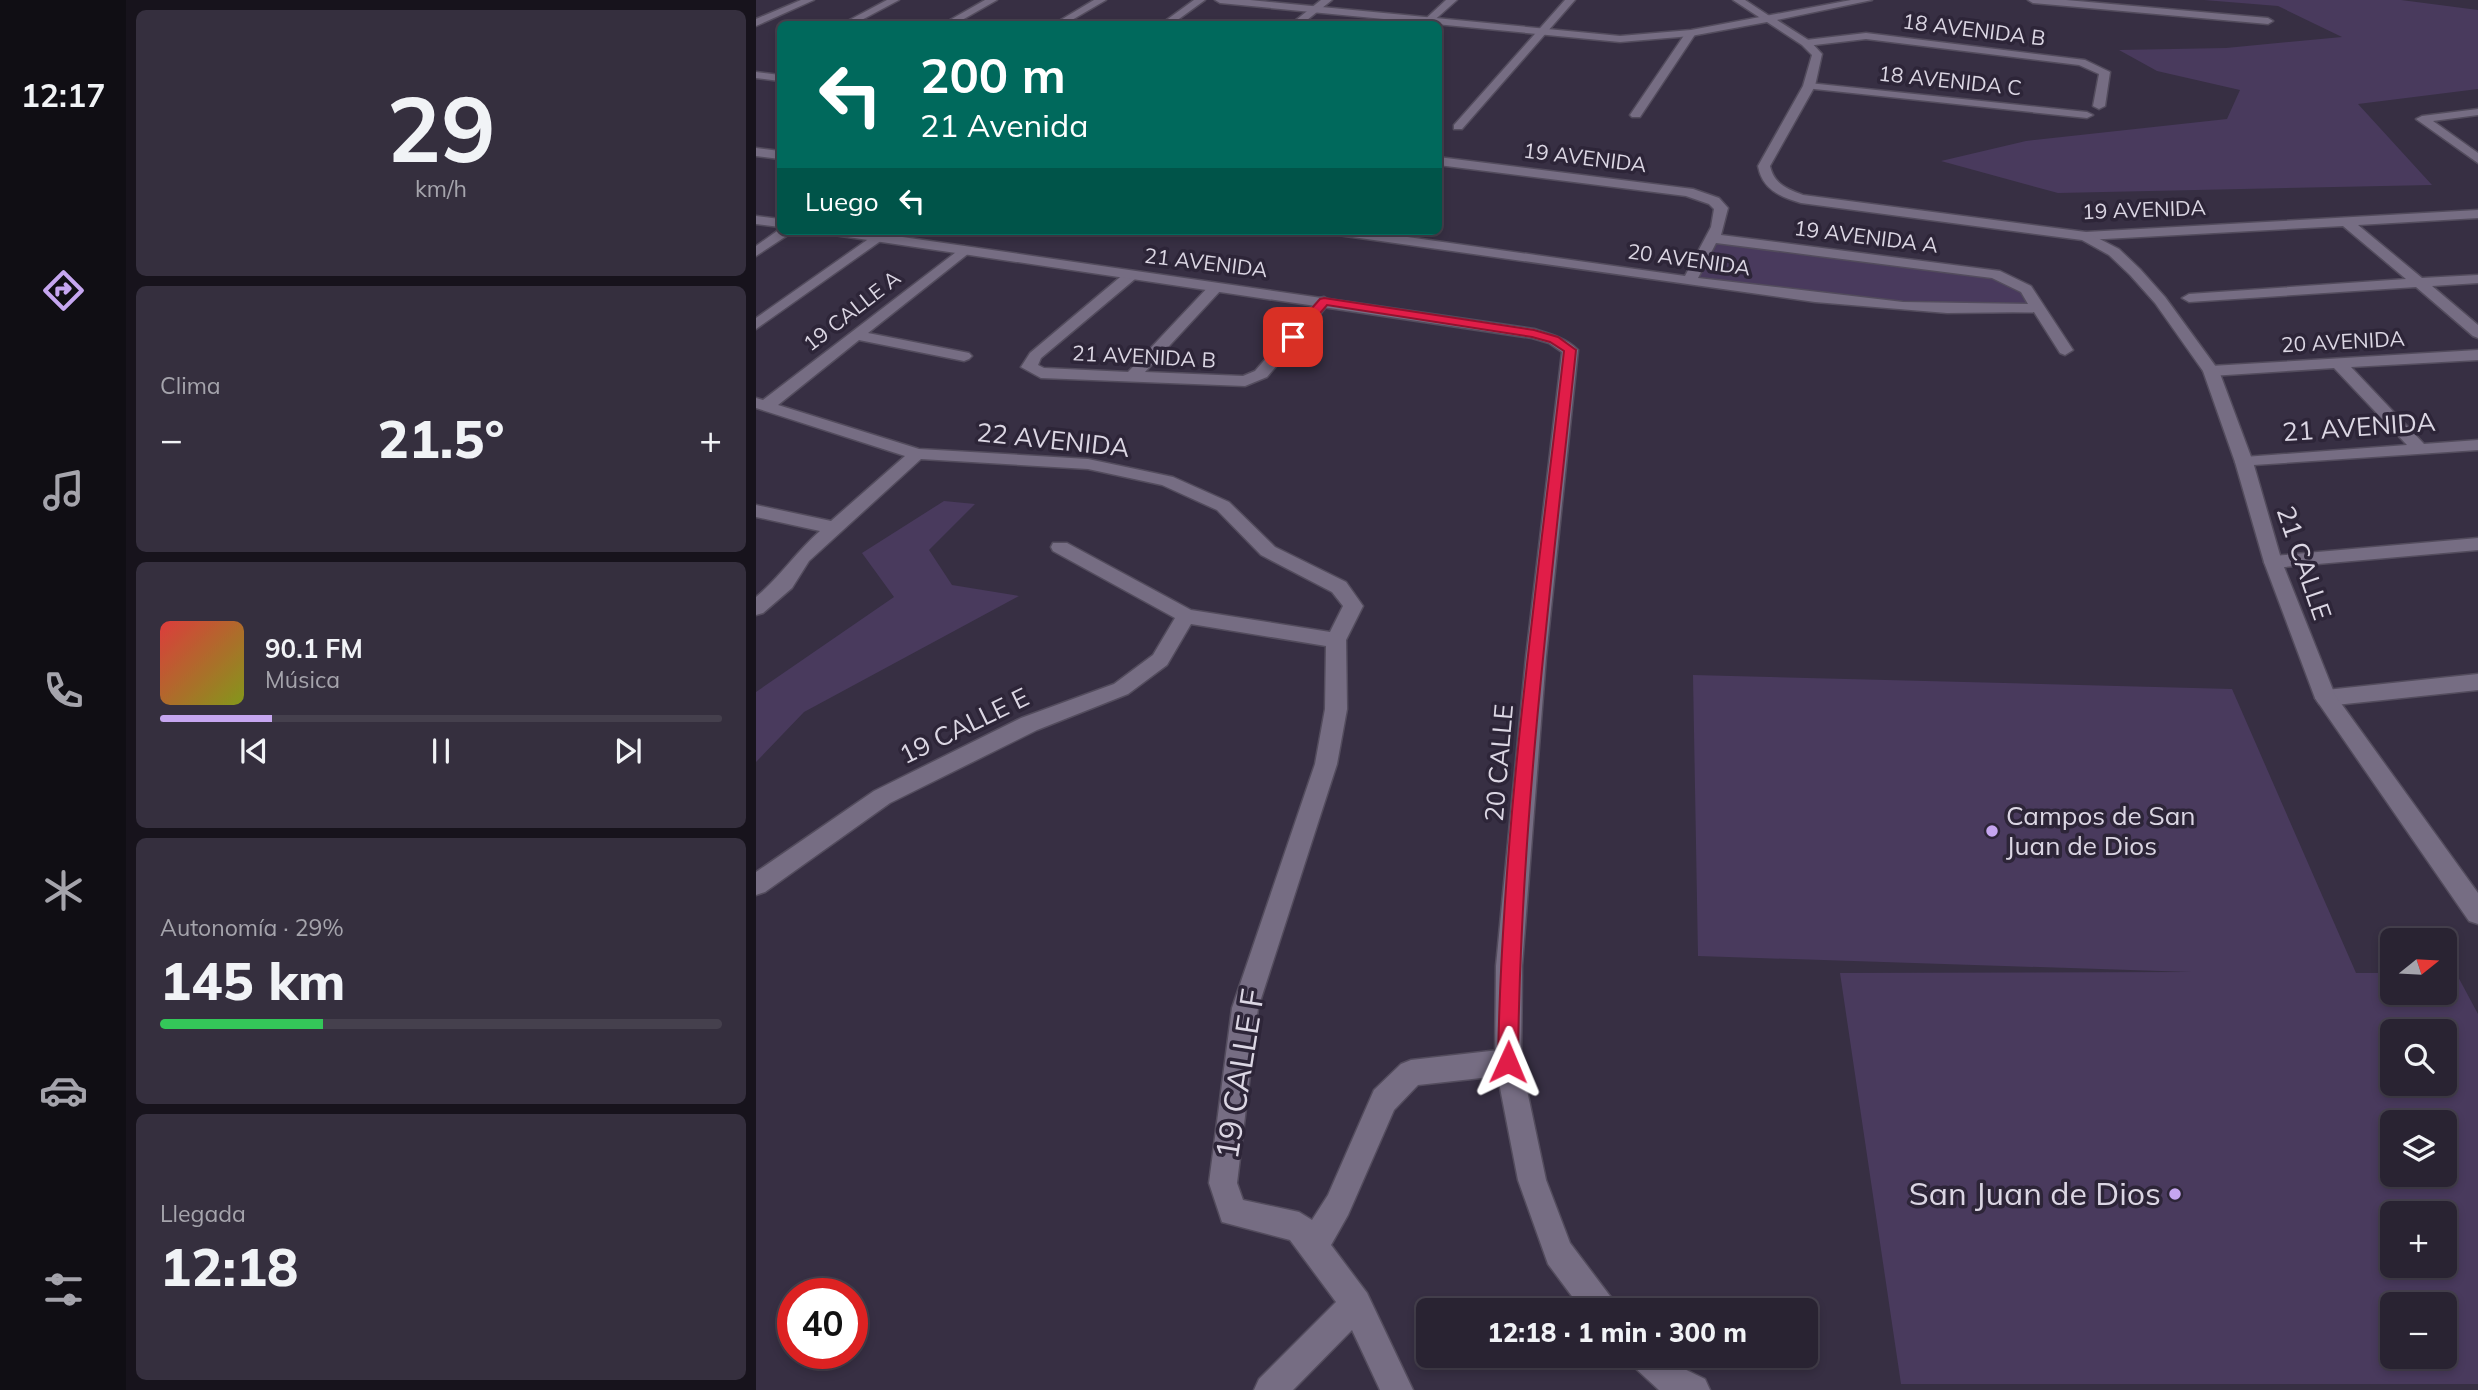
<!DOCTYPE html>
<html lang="es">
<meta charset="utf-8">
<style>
body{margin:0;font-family:Mulish,sans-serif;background:#352f3e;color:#f1f3f6;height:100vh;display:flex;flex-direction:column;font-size:26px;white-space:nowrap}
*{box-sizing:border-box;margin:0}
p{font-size:23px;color:#a5a4ac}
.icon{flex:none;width:38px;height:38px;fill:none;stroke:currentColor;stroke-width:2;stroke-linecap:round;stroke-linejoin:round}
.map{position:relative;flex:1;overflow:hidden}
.panel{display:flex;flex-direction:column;gap:10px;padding:10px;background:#17131c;width:630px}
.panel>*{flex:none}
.banner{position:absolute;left:21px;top:21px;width:665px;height:214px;border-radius:10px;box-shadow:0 4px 10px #0003,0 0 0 2px #45404d;background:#00695c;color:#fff;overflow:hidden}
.needle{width:46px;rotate:72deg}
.buttons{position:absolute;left:1624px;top:928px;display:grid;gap:14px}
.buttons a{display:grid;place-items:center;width:77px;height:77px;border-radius:10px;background:#292332;box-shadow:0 4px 10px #0003,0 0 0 2px #45404d;font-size:35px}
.speed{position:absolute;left:21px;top:1278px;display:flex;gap:14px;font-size:35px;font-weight:700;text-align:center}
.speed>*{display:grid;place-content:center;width:91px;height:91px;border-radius:50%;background:#292332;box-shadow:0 4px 10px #0003,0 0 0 2px #45404d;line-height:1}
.speed .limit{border:10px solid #d22;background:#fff;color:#111}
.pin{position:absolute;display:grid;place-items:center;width:60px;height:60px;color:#fff;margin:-30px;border-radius:14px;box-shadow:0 4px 10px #0006}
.me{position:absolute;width:77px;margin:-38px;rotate:1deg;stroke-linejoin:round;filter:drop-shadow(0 0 5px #0008)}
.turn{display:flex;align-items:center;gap:24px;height:147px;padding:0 28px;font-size:32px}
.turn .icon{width:91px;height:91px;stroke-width:2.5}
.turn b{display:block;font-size:49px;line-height:60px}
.then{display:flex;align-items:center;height:66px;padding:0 28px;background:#0003;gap:14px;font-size:26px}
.big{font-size:52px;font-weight:800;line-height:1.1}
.panel .tile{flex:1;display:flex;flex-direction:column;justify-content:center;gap:10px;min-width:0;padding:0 24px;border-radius:10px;background:#352f3e}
.panel .dial{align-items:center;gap:0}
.dial b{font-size:91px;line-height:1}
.song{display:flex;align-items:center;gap:21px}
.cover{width:84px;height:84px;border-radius:10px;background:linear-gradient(135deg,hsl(0 70% 55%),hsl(70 70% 35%))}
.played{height:7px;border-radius:4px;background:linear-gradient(90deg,#c6a6f0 20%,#45404d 20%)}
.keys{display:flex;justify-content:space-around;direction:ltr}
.heat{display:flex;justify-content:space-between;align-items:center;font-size:38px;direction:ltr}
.charge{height:10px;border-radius:5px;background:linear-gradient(90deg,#34c759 29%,#45404d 0)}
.trip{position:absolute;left:660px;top:1298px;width:402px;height:70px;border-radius:10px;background:#292332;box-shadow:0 4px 10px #0003,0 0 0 2px #45404d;font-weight:800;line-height:70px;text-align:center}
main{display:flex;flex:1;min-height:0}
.tab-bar{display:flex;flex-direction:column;width:126px;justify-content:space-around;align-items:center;background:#100e14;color:#a5a4ac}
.tab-bar .icon{width:49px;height:49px}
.tab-bar .current{color:#c6a6f0}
.tab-bar b{font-size:32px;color:#f1f3f6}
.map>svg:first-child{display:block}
.green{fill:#493a5d;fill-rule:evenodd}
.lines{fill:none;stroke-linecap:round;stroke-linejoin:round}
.minor-casing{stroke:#534c5d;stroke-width:3}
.tertiary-casing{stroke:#534c5d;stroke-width:3}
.minor{fill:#766d83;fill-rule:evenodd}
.tertiary{fill:#766d83;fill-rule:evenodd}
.route{fill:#e11d48;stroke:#92132f;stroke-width:2}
.poi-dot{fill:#c6a6f0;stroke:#2d2538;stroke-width:2.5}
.labels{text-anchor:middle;stroke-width:7;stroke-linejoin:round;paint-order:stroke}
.far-street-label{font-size:21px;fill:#dbd6e3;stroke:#2d2538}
.street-label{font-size:26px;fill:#dbd6e3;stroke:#2d2538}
.poi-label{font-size:26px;fill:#dbd6e3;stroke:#2d2538;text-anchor:start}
.near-street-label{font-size:32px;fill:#dbd6e3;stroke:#2d2538}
.near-poi-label{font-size:32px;fill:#dbd6e3;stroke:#2d2538;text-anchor:end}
</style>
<main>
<nav class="tab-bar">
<b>12:17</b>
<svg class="icon current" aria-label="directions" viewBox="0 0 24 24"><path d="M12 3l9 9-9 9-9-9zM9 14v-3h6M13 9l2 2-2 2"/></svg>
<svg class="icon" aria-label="music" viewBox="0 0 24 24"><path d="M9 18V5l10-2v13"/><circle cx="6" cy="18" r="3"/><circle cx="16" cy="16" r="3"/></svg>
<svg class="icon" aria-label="phone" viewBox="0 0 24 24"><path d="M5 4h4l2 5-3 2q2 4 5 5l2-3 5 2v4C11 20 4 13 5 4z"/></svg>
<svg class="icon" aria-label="climate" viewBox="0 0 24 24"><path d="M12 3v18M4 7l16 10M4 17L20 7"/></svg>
<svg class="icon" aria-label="car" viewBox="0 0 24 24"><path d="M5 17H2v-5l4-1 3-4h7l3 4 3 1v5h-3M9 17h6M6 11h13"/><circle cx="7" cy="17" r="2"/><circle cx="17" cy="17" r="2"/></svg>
<svg class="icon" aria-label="filters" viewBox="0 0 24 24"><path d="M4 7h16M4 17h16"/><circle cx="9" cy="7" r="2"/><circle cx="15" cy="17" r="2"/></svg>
</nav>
<section class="panel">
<div class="tile dial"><b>29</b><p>km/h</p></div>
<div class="tile"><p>Clima</p>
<div class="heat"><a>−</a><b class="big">21.5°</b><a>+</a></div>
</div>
<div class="tile">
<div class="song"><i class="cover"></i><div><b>90.1 FM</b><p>Música</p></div></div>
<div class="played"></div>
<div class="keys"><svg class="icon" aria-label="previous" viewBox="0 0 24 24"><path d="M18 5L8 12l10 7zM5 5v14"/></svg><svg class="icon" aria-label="pause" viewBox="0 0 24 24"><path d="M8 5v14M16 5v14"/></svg><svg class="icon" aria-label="next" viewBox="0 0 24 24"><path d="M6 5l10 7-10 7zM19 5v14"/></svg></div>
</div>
<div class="tile"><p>Autonomía · 29%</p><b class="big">145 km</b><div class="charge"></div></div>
<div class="tile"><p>Llegada</p><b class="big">12:18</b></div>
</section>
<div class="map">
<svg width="1722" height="1390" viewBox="0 0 1722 1390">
<rect width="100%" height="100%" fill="#372f43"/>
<!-- green -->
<path class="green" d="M 1448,0 L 1645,0 L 1722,10 L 1722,89 L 1602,104 L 1676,185 L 1302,193 L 1185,161 L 1270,141 L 1471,119 L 1484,90 L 1401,71 L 1363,50 L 1470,48 L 1586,37 L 1522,6 Z
M 957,238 L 1258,281 L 1280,308 L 1223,311 L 933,281 Z
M 188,501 L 219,504 L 173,550 L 196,585 L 263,596 L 48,712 L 0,762 L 0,692 L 138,597 L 106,553 Z
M 937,675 L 1476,689 L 1600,973 L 1636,973 L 1636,992 L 1689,992 L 1689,973 L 1700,973 L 1722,1014 L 1722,1384 L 1145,1384 L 1084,973 L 1435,972 L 942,956 ZM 1636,1031 L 1689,1031 L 1689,1083 L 1636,1083 ZM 1636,1122 L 1689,1122 L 1689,1174 L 1636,1174 ZM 1636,1213 L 1689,1213 L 1689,1265 L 1636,1265 ZM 1636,1304 L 1689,1304 L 1689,1356 L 1636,1356 Z"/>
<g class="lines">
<!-- minor casing -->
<g class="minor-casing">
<path id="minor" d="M 131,0 L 143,0 L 98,24 L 86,24 Z
M 229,0 L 241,0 L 199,24 L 187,24 Z
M 338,0 L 350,0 L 309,24 L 298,24 Z
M 438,0 L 449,0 L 416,24 L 405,24 Z
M 565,0 L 576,0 L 546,24 L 535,24 Z
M 690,0 L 701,0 L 674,24 L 664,24 Z
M 809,0 L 819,0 L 706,129 L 698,129 L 698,125 Z
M 977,0 L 989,0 L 1018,19 L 1009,21 Z
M 1272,0 L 1310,0 L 1512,18 L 1517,21 L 1512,24 L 1277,3 Z
M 931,31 L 940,33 L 884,117 L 876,117 L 874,115 Z
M 1110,33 L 1329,60 L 1354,72 L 1349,106 L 1343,109 L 1337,106 L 1343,74 L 1323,65 L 1110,39 L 1050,46 L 1045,43 L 1050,40 Z
M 0,72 L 24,75 L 24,81 L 0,78 Z
M 1053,83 L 1331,112 L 1337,115 L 1331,118 L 1049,88 L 1049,84 Z
M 1722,109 L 1722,115 L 1677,121 L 1722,153 L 1722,163 L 1660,119 L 1666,116 Z
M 0,148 L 24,151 L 24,159 L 0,156 Z
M 682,157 L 937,189 L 963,198 L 972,208 L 965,235 L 1244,271 L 1275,286 L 1317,350 L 1309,355 L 1304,353 L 1278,312 L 1191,313 L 1059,302 L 575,234 L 573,231 L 609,231 L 929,276 L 955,227 L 958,209 L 953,204 L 930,196 L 682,165 ZM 960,243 L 1236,278 L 1265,292 L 1272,304 L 1147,302 L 942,278 Z
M 1722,210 L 1722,218 L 1602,225 L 1666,278 L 1722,275 L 1722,283 L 1676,286 L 1722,325 L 1722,338 L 1717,336 L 1660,287 L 1433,302 L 1426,298 L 1433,294 L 1650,279 L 1587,226 L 1330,240 L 1323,236 L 1330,232 Z
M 24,229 L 38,231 L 0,256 L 0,246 Z
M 121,233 L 126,234 L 126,240 L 0,329 L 0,318 Z
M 208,246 L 215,250 L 213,253 L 112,333 L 213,353 L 216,356 L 213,359 L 208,361 L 103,340 L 22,405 L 163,449 L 332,459 L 417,477 L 473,502 L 519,547 L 590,582 L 607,606 L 590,640 L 591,709 L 581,764 L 502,1008 L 481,1183 L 487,1200 L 543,1212 L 556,1220 L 572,1195 L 618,1090 L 645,1064 L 655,1060 L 752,1049 L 762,1053 L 765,1062 L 762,1071 L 752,1075 L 662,1085 L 638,1110 L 592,1215 L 575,1245 L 611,1293 L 657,1390 L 624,1390 L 596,1330 L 537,1390 L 498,1390 L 503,1379 L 580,1302 L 534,1240 L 466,1222 L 453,1183 L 476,1008 L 559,764 L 569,709 L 570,646 L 435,624 L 411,665 L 372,694 L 281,730 L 134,803 L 9,892 L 0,895 L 0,872 L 118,791 L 265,718 L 358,684 L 397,655 L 419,618 L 297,551 L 295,547 L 297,543 L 311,543 L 435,610 L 574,632 L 587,606 L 576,592 L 505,555 L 461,510 L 406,485 L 332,469 L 165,459 L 53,561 L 36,588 L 7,613 L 0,615 L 0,597 C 24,577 40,552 64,531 L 0,517 L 0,505 L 75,521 L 149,456 L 0,408 L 0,398 L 7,400 Z
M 374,272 L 379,273 L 379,279 L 285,358 L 282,365 L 288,368 L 372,372 L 455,284 L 465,284 L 465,290 L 389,372 L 487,376 L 499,371 L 563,298 L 568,297 L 575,301 L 511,377 L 489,386 L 285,378 L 265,367 L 274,353 L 369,273 Z
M 1722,350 L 1722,360 L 1595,367 L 1668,444 L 1722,440 L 1722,450 L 1482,466 L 1479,462 L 1482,458 L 1488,457 L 1651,445 L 1578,368 L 1455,376 L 1447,371 L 1455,366 Z
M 1722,538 L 1722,550 L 1517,568 L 1510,566 L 1508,562 L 1510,558 L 1517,556 Z
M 1722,674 L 1722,690 L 1570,706 L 1563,704 L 1559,698 L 1563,692 L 1570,690 Z"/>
</g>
<!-- tertiary casing -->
<g class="tertiary-casing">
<path id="tertiary" d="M 45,0 L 58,0 L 0,26 L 0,19 Z
M 459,0 L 494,0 L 864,36 L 935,30 L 1095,0 L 1116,0 L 1021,20 L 1054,41 L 1066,54 L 1059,86 L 1014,166 C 1018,184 1031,189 1047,195 L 1330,232 L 1363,249 L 1384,269 L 1409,297 L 1463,371 L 1497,462 L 1526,562 L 1579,695 L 1722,893 L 1722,924 L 1713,921 L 1559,698 L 1508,562 L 1479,462 L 1447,371 L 1399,303 L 1374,275 L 1353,255 L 1326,240 L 1045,203 C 1024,197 1006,189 1002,166 L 1047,86 L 1056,55 L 1046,45 L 1011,22 L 935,36 L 864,42 L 464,3 Z
M 0,216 L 24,219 L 24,227 L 0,224 Z
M 71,231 L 105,231 L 778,329 C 794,334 810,338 822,350 L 790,657 L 766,966 L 765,1062 L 790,1180 L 814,1243 L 857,1300 L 861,1311 L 827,1311 L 792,1264 L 762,1180 L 739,1062 L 740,966 L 770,657 L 806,352 L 793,343 L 776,338 L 78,235 Z
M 873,1356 L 912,1356 L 920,1365 L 949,1379 L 954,1390 L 903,1390 L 878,1367 Z"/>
</g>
<!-- minor -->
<use href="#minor" class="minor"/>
<!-- tertiary -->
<use href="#tertiary" class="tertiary"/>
</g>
<!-- route -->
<path class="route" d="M 568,298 L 778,330 L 802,337 L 820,350 C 795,586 764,824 762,1062 L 759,1069 L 752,1072 L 745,1069 L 742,1062 C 746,824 781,587 808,351 L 794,342 L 776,337 L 571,305 L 541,340 L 532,340 L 532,335 L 564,299 Z"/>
<!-- markers -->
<g class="poi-dot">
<circle cx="1236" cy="831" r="7"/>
<circle cx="1419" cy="1194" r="7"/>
</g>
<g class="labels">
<!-- far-street labels -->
<g class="far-street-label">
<text transform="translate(1218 30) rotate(7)" y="7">18 AVENIDA B</text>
<text transform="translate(1194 81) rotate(6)" y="7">18 AVENIDA C</text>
<text transform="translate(829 158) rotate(7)" y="7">19 AVENIDA</text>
<text transform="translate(1388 210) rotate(-2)" y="7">19 AVENIDA</text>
<text transform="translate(1110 237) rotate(7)" y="7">19 AVENIDA A</text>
<text transform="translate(933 260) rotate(8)" y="7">20 AVENIDA</text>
<text transform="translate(450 263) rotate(7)" y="7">21 AVENIDA</text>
<text transform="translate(96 311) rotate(-38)" y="7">19 CALLE A</text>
<text transform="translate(1587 342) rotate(-3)" y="7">20 AVENIDA</text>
<text transform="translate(388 357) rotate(3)" y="7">21 AVENIDA B</text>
</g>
<!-- street labels -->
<g class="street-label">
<text transform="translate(1603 427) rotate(-4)" y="9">21 AVENIDA</text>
<text transform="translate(297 440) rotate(6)" y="9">22 AVENIDA</text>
<text transform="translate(1548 563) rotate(71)" y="9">21 CALLE</text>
<text transform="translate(208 726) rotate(-26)" y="9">19 CALLE E</text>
<text transform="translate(743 763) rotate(-85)" y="9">20 CALLE</text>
</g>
<!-- poi labels -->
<g class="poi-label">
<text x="1250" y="825">Campos de San<tspan x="1250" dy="30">Juan de Dios</tspan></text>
</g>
<!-- near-street labels -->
<g class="near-street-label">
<text transform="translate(484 1074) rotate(-81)" y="11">19 CALLE F</text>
</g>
<!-- near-poi labels -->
<g class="near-poi-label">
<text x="1405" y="1205">San Juan de Dios</text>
</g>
</g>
</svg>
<div class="buttons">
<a><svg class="needle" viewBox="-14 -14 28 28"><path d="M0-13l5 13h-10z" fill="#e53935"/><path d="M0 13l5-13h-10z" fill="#a5a4ac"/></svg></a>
<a><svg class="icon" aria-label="search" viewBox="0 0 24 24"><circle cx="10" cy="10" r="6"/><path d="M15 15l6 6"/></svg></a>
<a><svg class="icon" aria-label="layers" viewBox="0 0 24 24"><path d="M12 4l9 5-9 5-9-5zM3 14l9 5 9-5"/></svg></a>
<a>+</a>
<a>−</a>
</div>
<div class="speed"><div class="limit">40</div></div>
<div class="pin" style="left:537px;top:337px;background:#d93025"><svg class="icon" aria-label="arrive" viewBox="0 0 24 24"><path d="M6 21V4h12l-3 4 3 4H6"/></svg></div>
<svg class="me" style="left:752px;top:1062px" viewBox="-20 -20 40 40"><path d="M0-17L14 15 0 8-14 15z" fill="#e11d48" stroke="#fff" stroke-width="4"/></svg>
<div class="trip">12:18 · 1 min · 300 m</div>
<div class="banner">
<div class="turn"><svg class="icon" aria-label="left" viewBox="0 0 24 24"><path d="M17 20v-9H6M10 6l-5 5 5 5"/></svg><div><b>200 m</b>21 Avenida</div></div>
<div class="then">Luego<svg class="icon" aria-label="left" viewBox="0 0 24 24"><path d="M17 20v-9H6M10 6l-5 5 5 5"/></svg></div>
</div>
</div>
</main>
